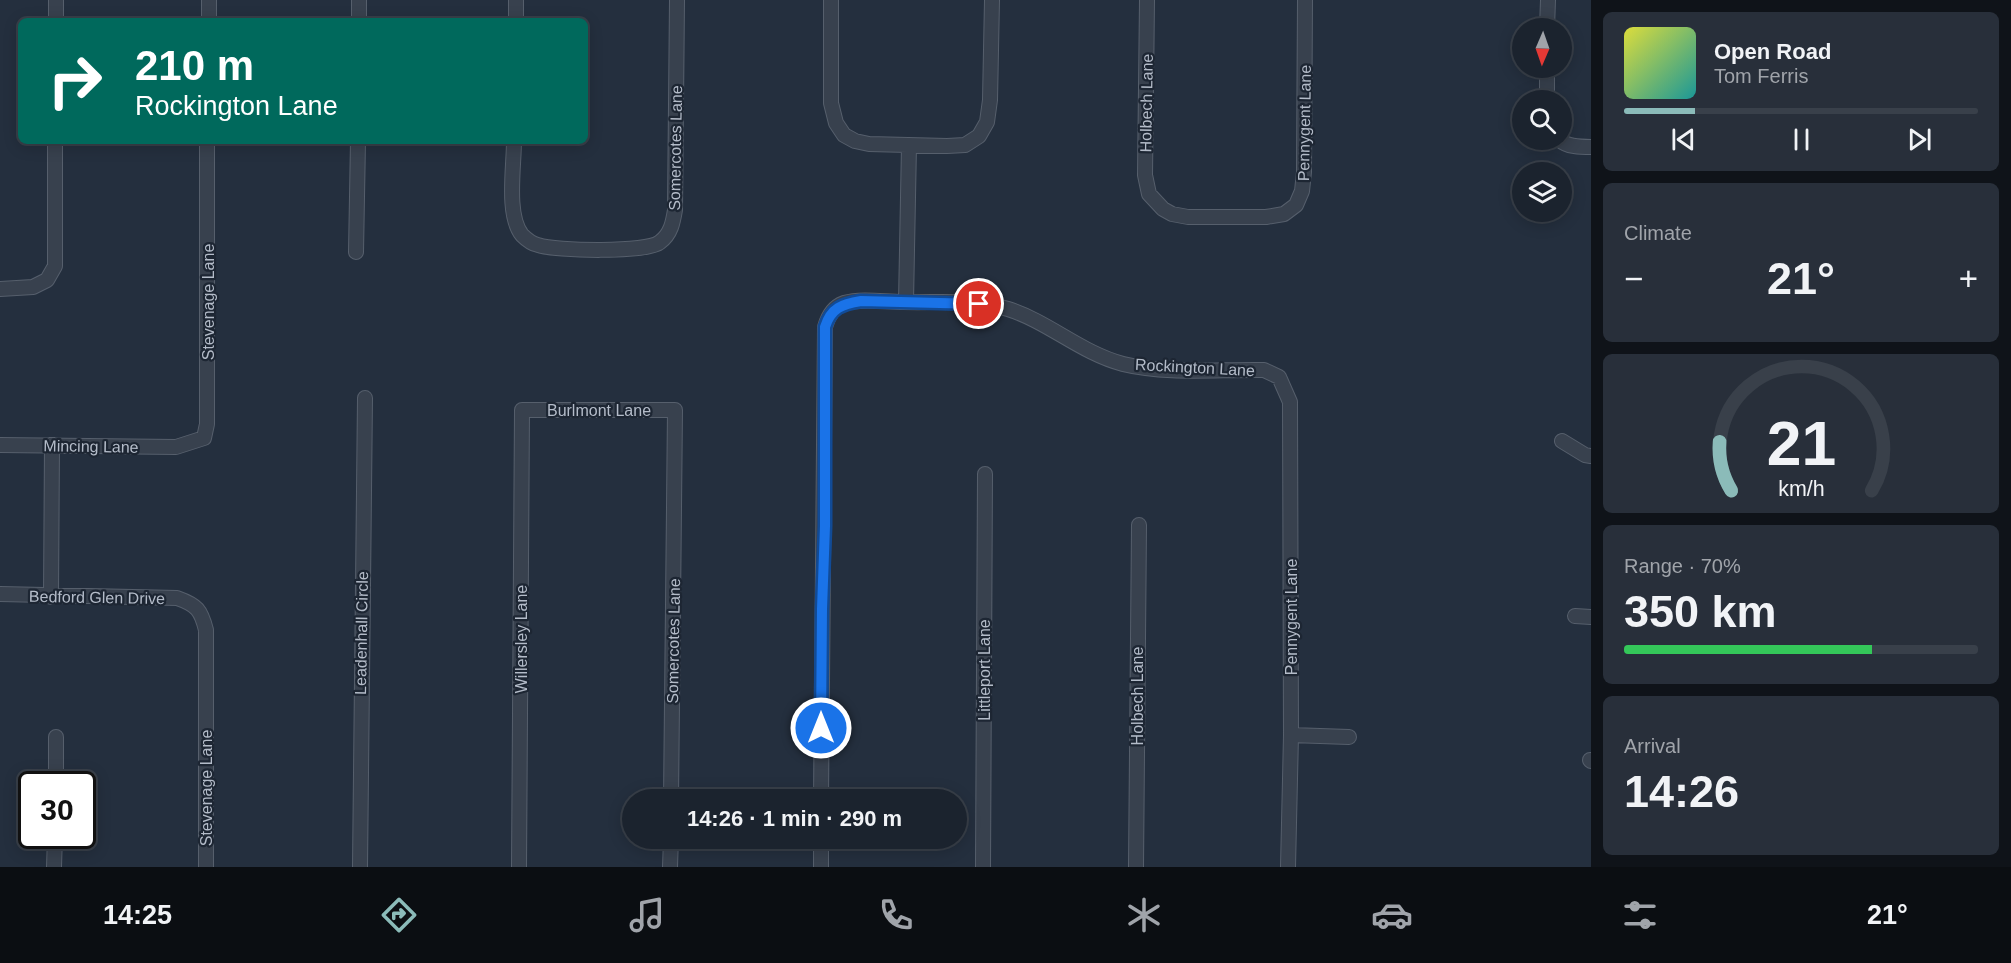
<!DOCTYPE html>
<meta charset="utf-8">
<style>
body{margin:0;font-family:Arial,sans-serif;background:#282f3a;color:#f1f3f6;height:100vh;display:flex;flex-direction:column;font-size:22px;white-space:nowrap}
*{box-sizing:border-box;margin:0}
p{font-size:20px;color:#a0a4aa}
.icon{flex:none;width:33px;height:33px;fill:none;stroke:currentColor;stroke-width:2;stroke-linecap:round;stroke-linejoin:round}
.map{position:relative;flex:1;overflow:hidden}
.details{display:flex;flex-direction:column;gap:12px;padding:12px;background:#0f1319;width:420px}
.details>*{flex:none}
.guide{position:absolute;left:18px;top:18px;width:570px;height:126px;border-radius:9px;box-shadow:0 3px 15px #0003,0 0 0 2px #39404a;background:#00695c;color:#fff;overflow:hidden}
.needle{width:39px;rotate:182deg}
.buttons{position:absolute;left:1512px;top:18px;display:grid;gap:12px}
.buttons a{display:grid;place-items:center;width:60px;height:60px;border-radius:50%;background:#1b232e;box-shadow:0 3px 15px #0003,0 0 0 2px #39404a;font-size:30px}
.speed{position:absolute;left:18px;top:771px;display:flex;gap:12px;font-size:30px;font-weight:700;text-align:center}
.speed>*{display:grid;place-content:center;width:78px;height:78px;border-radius:50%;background:#1b232e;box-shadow:0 3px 15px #0003,0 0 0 2px #39404a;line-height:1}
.speed .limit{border:3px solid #111;border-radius:9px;background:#fff;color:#111}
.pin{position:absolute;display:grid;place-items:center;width:51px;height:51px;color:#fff;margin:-26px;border:3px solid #fff;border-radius:50%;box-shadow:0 2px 6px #0007}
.me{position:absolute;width:66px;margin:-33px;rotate:0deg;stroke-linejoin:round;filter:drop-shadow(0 0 4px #0008)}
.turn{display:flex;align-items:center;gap:21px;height:126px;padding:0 18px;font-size:27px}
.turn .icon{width:78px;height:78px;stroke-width:2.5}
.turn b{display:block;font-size:42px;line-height:51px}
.big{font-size:45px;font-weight:700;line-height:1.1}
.details .widget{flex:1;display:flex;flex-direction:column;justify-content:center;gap:9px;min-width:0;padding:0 21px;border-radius:9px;background:#282f3a}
.details .dial{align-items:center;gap:0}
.dial svg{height:156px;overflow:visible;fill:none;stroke:#39404a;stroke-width:7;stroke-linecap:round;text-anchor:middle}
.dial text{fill:#f1f3f6;stroke:none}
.song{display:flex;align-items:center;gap:18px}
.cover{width:72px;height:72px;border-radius:9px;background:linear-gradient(135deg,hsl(60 70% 55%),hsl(180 70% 35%))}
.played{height:6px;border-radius:3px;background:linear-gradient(90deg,#8bbbb9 20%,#39404a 20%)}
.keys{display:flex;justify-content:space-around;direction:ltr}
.heat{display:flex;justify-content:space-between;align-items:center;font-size:33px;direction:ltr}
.charge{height:9px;border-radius:4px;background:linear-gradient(90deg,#34c759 70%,#39404a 0)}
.trip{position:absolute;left:622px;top:789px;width:345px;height:60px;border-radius:30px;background:#1b232e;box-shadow:0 3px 15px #0003,0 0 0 2px #39404a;font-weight:700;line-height:60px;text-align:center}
.tabs{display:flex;height:96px;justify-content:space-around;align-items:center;background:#0b0e12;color:#a0a4aa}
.tabs .icon{width:42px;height:42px}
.tabs .selected{color:#8bbbb9}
.tabs b{font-size:27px;color:#f1f3f6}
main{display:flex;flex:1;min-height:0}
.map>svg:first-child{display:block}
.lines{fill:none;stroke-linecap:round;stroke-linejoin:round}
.street-casing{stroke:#565f6c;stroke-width:16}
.street{stroke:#38414e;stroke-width:14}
.route-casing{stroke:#114b97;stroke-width:15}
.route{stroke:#1a73e8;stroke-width:10}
.labels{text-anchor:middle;stroke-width:4.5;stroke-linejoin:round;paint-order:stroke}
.street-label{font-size:16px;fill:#b4bcc9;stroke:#1d2633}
</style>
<main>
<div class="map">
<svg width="1591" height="867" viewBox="0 0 1591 867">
<rect width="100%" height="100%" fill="#242f3e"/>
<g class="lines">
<!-- street casing -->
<g class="street-casing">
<path id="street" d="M 831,0 L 831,103 L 836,123 L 844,135 L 855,141 L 869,144 L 947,146 L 965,145 L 979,136 L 987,122 L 990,100 L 992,0
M 1147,0 L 1145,175 L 1149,194 L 1163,209 L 1172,214 L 1188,217 L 1266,217 L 1284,214 L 1296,205 L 1302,191 L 1304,172 L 1305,0
M 56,21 L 56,0
M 209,21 L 209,0
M 359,21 L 359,0
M 516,21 L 516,0
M 1547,28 L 1548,0
M 1547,100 L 1547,68
M 1560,140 C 1567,147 1581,147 1591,147
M 514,141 C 514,167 506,215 522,235 C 526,239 533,244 538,245 C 555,251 648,253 660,242 C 671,234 673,222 675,210 L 677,0
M 356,252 L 358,141
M 0,289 L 33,287 L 47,280 L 55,266 L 55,141
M 906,302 L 909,145
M 1562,441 L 1585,455 L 1591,456
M 0,445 L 176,447 L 204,438 L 207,424 L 207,141
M 0,594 L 177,598 C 197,605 201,610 206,630 L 206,867
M 51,597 L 52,445
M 1575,616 L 1591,617
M 1291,735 L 1349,737
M 56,737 L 56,784
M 1590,760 L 1591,761
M 821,800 C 821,642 825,484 825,327 C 828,316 833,307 844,303 C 862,298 885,302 903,302 C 938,303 974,299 1008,309 C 1049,322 1081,353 1123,364 C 1168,375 1218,369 1264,370 L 1279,377 L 1290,402 L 1291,735 L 1288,867
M 54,867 L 55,836
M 360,867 L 365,398
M 519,867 L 522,410 L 675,410 L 671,800
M 670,867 L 671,838
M 821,867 L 821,838
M 983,867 L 985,474
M 1136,867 L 1139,525"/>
</g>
<!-- street -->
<use href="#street" class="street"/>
</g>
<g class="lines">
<!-- route casing -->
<g class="route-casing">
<path id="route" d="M 821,728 L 822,609 L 825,526 L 825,327 C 831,308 842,304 861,301 L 979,304"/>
</g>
<!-- route -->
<use href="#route" class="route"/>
</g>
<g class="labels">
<!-- street labels -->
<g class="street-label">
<text transform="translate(1146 103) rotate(-89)" y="6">Holbech Lane</text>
<text transform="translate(1304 123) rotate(-89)" y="6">Pennygent Lane</text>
<text transform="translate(675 148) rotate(-89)" y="6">Somercotes Lane</text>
<text transform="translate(208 302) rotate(-90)" y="6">Stevenage Lane</text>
<text transform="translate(1195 367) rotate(3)" y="6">Rockington Lane</text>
<text x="599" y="416">Burlmont Lane</text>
<text transform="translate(91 446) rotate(1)" y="6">Mincing Lane</text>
<text transform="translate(97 597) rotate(1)" y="6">Bedford Glen Drive</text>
<text transform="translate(1291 617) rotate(-90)" y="6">Pennygent Lane</text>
<text transform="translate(361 633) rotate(-89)" y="6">Leadenhall Circle</text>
<text transform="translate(521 639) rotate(-90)" y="6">Willersley Lane</text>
<text transform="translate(673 641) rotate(-89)" y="6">Somercotes Lane</text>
<text transform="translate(984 670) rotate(-90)" y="6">Littleport Lane</text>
<text transform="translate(1137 696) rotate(-90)" y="6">Holbech Lane</text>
<text transform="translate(206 788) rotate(-90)" y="6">Stevenage Lane</text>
</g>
</g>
</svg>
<div class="buttons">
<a><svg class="needle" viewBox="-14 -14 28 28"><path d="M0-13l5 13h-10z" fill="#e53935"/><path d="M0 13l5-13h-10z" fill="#a0a4aa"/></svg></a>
<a><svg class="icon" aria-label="search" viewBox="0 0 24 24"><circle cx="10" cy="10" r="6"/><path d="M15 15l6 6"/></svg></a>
<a><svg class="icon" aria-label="layers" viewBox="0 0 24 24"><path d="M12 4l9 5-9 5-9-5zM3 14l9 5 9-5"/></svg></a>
</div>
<div class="speed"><div class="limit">30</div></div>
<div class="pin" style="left:979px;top:304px;background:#d93025"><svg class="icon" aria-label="arrive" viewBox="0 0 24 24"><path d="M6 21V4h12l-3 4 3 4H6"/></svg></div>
<svg class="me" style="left:821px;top:728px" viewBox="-20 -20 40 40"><circle r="17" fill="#1a73e8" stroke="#fff" stroke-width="3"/><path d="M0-11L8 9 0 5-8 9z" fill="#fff"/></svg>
<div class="trip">14:26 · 1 min · 290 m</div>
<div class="guide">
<div class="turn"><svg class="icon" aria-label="right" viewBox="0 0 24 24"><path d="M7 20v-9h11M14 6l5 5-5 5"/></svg><div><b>210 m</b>Rockington Lane</div></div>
</div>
</div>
<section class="details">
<div class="widget">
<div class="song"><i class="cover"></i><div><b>Open Road</b><p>Tom Ferris</p></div></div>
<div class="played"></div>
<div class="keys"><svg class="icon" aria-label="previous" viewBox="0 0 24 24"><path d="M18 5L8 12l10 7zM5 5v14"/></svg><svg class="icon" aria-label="pause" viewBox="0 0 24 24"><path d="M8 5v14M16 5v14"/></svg><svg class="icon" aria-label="next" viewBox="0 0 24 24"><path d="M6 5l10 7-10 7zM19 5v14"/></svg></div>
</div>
<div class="widget"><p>Climate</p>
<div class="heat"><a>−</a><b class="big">21°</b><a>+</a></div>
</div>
<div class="widget dial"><svg viewBox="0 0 100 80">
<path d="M14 69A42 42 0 1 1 86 69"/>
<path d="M14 69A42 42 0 0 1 8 44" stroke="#8bbbb9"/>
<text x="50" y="56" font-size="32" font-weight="700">21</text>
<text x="50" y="72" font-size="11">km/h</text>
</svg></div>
<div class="widget"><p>Range · 70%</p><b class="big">350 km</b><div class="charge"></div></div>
<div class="widget"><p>Arrival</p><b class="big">14:26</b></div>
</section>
</main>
<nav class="tabs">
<b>14:25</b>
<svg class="icon selected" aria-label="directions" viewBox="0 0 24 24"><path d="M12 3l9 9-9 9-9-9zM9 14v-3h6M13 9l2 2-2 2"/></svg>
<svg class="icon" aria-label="music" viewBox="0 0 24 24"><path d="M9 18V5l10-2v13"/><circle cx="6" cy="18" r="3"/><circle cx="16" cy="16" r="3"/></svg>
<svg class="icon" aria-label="phone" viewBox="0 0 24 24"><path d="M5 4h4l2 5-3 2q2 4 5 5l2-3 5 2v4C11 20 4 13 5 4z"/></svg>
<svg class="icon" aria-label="climate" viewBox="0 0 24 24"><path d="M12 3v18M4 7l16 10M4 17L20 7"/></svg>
<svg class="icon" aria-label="car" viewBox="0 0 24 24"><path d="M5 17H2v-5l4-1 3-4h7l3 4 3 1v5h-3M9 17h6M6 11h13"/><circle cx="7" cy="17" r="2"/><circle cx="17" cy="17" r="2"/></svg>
<svg class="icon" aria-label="filters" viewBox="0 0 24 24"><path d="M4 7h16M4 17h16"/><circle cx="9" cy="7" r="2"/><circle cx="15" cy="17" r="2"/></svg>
<b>21°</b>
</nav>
